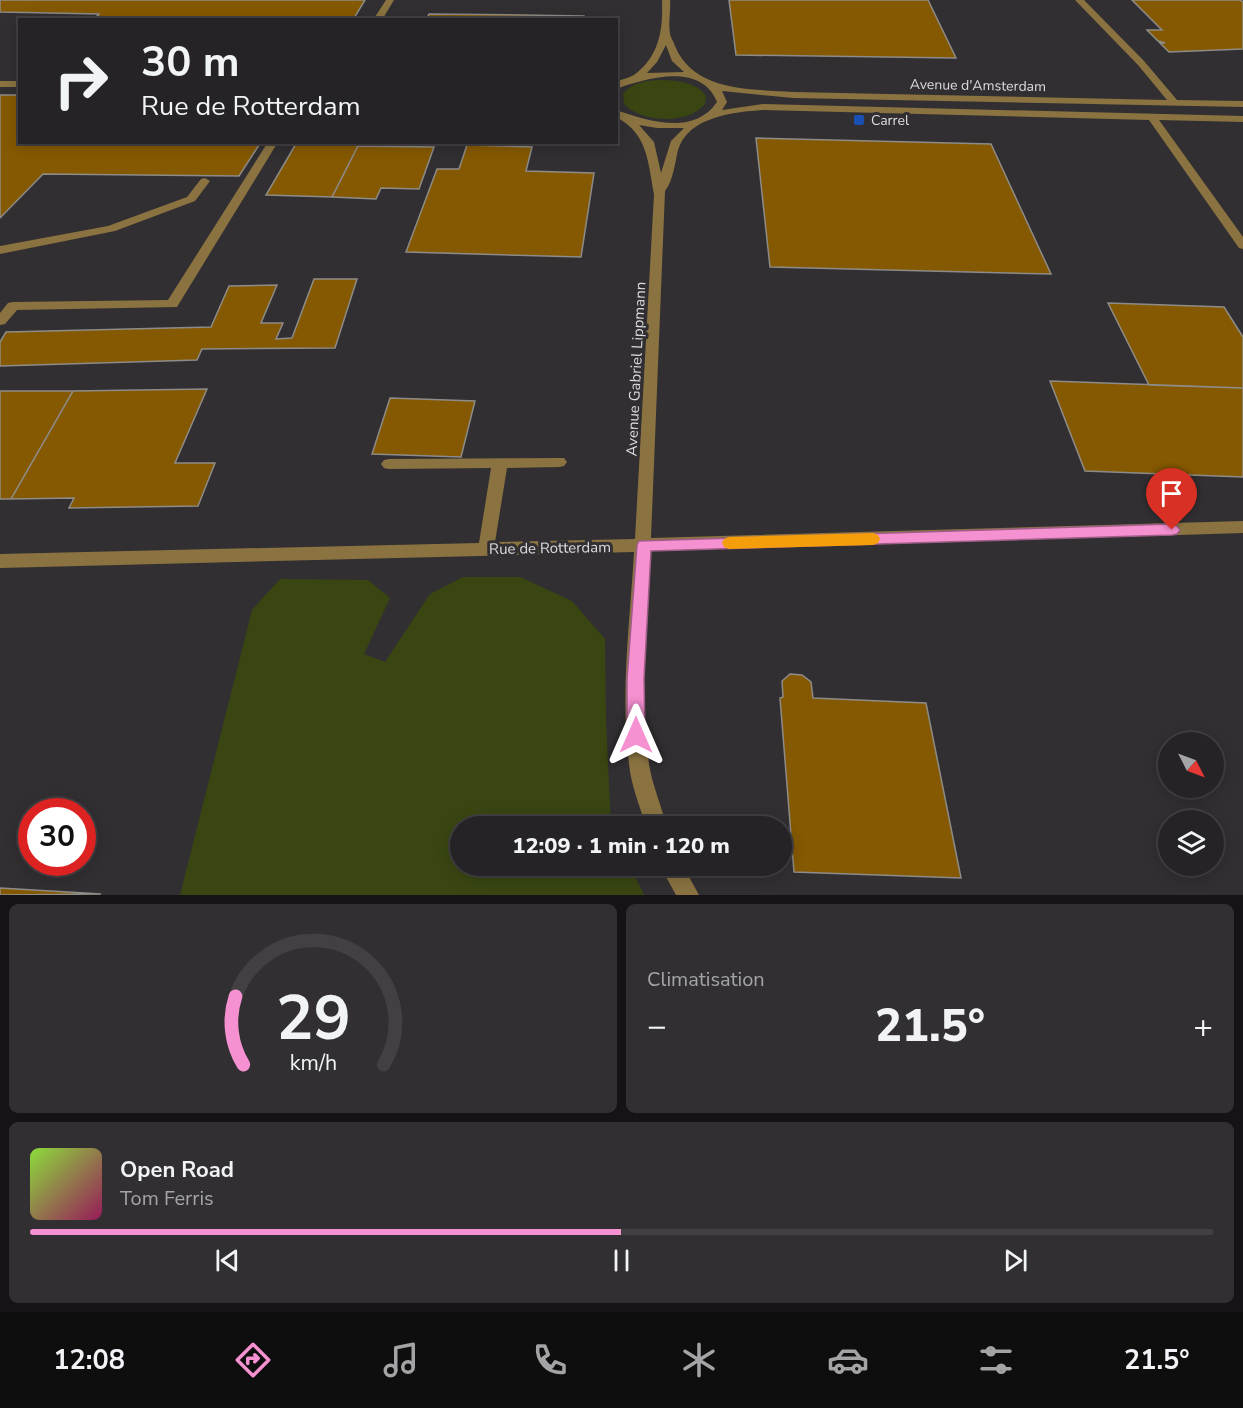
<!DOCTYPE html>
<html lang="fr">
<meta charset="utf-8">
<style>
body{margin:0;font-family:"Nunito Sans",sans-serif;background:#322f32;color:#f1f3f6;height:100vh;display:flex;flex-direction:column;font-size:22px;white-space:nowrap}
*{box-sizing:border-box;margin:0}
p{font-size:20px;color:#a4a4a7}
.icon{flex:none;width:33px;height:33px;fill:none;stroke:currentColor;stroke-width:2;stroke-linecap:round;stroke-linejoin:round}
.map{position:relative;height:895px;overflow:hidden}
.details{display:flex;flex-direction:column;gap:9px;padding:9px;background:#151315;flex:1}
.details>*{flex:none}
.banner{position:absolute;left:18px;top:18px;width:600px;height:126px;border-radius:0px;box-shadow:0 3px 15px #0003,0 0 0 2px #424043;background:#262326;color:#f1f3f6;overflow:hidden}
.needle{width:39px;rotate:132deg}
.buttons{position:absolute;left:1158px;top:732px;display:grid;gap:12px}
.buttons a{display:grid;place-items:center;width:66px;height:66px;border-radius:50%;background:#262326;box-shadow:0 3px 15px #0003,0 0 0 2px #424043;font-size:30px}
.speed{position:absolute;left:18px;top:798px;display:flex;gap:12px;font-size:30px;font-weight:700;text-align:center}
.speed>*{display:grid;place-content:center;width:78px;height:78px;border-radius:50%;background:#262326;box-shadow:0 3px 15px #0003,0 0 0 2px #424043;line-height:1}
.speed .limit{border:9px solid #d22;background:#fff;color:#111}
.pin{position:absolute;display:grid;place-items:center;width:51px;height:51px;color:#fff;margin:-62px -26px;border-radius:50% 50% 50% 0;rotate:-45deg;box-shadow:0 0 6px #0007}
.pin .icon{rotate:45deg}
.me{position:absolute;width:66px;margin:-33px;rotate:0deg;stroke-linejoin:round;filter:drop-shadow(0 0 4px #0008)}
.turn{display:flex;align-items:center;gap:21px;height:126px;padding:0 24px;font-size:27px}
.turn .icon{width:78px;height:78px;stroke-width:2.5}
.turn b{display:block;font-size:42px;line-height:51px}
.big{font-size:45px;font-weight:800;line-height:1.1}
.details .tile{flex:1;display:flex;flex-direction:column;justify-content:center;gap:9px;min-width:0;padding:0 21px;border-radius:9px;background:#322f32}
.details .dial{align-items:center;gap:0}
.dial svg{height:156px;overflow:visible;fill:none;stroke:#424043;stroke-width:7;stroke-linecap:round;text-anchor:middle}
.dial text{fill:#f1f3f6;stroke:none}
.song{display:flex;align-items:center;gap:18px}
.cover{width:72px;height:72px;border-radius:9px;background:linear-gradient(135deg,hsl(90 70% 55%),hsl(330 70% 35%))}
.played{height:6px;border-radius:3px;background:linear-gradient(90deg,#f590d1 50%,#424043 50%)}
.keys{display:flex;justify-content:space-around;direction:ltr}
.heat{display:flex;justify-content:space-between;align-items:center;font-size:33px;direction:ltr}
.details .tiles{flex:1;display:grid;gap:9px;grid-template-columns:1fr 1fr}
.tile:last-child{grid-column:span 2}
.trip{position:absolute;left:450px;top:816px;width:342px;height:60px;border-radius:30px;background:#262326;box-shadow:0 3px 15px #0003,0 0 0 2px #424043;font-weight:800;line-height:60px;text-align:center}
.dock{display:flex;height:96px;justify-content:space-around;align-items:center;background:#0f0e0f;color:#a4a4a7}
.dock .icon{width:42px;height:42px}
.dock .on{color:#f590d1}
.dock b{font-size:27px;color:#f1f3f6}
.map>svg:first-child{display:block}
.green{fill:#394612}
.building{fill:#855901;stroke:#8e8c88;stroke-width:1.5}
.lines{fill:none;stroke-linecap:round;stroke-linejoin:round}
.minor{fill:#8a7341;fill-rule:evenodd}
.route{fill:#f590d1;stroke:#9f5e88;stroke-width:1.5}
.slow{fill:#f59e0b}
.transit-dot{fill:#1a4fb4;stroke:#322f32;stroke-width:2}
.labels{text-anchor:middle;stroke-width:6;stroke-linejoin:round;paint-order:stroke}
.far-street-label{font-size:14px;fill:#dcdbdd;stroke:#322f32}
.far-poi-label{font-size:14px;fill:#dcdbdd;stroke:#322f32;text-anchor:start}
.street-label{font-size:15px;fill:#dcdbdd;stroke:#322f32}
</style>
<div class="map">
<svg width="1243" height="895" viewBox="0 0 1243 895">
<rect width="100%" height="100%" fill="#322f32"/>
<!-- green -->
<path class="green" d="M 665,80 C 680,81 697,83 706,96 L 705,104 C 688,125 642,123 624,104 L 623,94 C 633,81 650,80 665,80 Z
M 463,577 L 520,577 L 572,601 L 605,639 L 606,719 L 611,826 L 460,826 L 460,866 L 630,866 L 644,895 L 180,895 L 252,610 L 280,579 L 368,580 L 390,598 L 364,654 L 385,662 L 430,594 Z"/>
<!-- building -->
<path class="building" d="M 0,0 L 365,0 L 353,20 L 93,20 L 99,14 L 0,12 Z
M 729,0 L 928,0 L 956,58 L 736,55 Z
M 1132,0 L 1240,0 L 1243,2 L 1243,49 L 1169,52 L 1160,43 L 1165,43 L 1158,41 L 1147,30 L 1162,30 Z
M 429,14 L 522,15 L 584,16 L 584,20 L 426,20 Z
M 0,95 L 20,95 L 20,142 L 261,142 L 239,176 L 43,174 L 0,218 Z
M 756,138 L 991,144 L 1051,274 L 770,267 Z
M 297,142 L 360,142 L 332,197 L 266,195 Z
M 467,145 L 532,147 L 526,171 L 594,173 L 581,257 L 406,252 L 437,169 L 459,169 Z
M 358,146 L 434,147 L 419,189 L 381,188 L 376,199 L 332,197 Z
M 314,279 L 357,279 L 335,348 L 202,349 L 197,360 L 0,366 L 0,342 L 6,332 L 211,327 L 229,286 L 277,285 L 261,323 L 283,323 L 276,339 L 292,338 Z
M 1108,303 L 1224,307 L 1243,337 L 1243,388 L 1149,385 Z
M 1050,381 L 1243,388 L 1243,477 L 1085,471 Z
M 207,389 L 175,463 L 215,463 L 198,506 L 69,508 L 74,498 L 11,499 L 73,391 Z
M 0,391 L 73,391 L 11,499 L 0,499 Z
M 390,398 L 475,401 L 461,457 L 372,454 Z
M 790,674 L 802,675 L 811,682 L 813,698 L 926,703 L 961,878 L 794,872 L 780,698 L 783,697 L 782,681 Z
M 0,888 L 101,894 L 0,895 Z"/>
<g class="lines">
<!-- minor -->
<path class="minor" d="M 386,0 L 394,0 L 382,20 L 373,20 Z
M 662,0 L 670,0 C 671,10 668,23 670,33 C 670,37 674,42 675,46 C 694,92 750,89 793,92 L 1167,100 L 1138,65 L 1075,0 L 1084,0 L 1144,61 L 1177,100 L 1243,101 L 1243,107 L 793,98 L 722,91 L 727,102 L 722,110 L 763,104 L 1243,116 L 1243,122 L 1159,120 L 1243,237 L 1243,249 L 1239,248 L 1149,120 L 763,110 C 733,112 688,117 678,150 C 675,163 673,181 665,191 L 651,538 L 1243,521 L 1243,533 L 651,551 C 648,621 639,694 649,764 C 652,785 662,806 666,826 L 646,826 C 640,807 631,785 629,764 C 620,694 630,622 634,552 L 0,568 L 0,554 L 479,543 L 491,468 L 389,469 L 384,468 L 381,464 L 384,460 L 389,459 L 564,458 L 567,462 L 564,466 L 559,467 L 507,468 L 495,542 L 635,539 L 654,194 C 648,163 648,133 616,117 L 616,110 C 648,121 694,136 717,102 C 701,62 647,78 616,89 L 616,82 C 622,79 629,78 634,75 C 660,56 663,29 662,0 ZM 666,45 L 672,61 L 684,72 L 647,73 L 657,62 ZM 639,125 L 657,128 L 684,128 L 671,141 L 661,173 L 654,142 Z
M 0,81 L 20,81 L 20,87 L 0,87 Z
M 268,142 L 278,142 L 177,307 L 17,310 L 5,324 L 0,325 L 0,313 L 8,303 L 13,302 L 168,300 Z
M 205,178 L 210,181 L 195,201 L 115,231 L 0,254 L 0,246 L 108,226 L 187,197 L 201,179 Z
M 660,866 L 683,866 L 699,895 L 676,895 Z"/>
</g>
<!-- route -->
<path class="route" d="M 1172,524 L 1177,526 L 1180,530 L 1177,534 L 1172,535 L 651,551 L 644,679 L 645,735 L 642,741 L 636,743 L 629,741 L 627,735 L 627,679 L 637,545 L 639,541 Z"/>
<!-- slow -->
<path class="slow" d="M 873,533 L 878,535 L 880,539 L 878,543 L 873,545 L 729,549 L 724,547 L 722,543 L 724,539 L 729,537 Z"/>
<!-- markers -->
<rect class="transit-dot" x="853" y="114" width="12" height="12" rx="3"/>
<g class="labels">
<!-- far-street labels -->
<g class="far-street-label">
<text transform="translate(978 85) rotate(1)" y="5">Avenue d'Amsterdam</text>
</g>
<!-- far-poi labels -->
<g class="far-poi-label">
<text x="871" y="125">Carrel</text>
</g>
<!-- street labels -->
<g class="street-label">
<text transform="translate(636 369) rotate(-87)" y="5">Avenue Gabriel Lippmann</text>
<text transform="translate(550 548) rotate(-1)" y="5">Rue de Rotterdam</text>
</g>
</g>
</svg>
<div class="buttons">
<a><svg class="needle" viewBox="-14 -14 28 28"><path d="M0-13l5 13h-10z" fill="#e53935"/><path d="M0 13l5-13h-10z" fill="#a4a4a7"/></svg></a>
<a><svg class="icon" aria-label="layers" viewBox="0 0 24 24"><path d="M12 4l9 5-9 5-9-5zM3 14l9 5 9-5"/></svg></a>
</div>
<div class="speed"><div class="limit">30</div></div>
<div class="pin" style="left:1172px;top:530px;background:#d93025"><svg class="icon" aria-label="arrive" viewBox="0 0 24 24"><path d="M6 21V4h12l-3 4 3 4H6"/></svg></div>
<svg class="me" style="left:636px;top:735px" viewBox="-20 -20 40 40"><path d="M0-17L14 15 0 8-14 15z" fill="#f590d1" stroke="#fff" stroke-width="4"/></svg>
<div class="trip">12:09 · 1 min · 120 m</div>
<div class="banner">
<div class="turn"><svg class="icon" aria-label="right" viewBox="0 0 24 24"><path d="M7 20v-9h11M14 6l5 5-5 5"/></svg><div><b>30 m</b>Rue de Rotterdam</div></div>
</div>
</div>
<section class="details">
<div class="tiles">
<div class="tile dial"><svg viewBox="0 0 100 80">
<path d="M14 69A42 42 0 1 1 86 69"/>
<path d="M14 69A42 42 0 0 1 10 34" stroke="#f590d1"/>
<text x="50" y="56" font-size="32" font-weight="700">29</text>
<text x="50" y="72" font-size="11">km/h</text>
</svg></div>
<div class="tile"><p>Climatisation</p>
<div class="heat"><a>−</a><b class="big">21.5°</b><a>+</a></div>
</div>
<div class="tile">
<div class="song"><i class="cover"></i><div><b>Open Road</b><p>Tom Ferris</p></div></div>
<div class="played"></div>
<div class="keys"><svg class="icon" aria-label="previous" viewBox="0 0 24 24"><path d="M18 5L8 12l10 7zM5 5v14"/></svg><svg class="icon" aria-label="pause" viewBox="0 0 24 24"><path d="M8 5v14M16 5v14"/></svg><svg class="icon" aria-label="next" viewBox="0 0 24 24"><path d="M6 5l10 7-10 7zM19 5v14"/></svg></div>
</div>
</div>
</section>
<nav class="dock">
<b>12:08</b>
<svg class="icon on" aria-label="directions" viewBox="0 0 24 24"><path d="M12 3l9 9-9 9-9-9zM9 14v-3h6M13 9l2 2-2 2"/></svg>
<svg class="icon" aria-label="music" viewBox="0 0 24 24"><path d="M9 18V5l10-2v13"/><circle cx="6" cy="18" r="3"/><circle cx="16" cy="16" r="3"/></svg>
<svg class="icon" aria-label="phone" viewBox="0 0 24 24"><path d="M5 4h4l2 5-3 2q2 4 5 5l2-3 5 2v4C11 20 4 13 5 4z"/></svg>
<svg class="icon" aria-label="climate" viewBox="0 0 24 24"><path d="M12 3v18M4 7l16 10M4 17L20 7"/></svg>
<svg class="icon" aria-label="car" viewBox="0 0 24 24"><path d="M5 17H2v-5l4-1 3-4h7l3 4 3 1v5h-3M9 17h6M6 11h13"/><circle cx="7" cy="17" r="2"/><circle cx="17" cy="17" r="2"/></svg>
<svg class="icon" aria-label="filters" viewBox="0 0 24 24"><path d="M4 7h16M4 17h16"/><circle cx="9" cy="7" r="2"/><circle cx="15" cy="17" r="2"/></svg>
<b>21.5°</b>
</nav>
